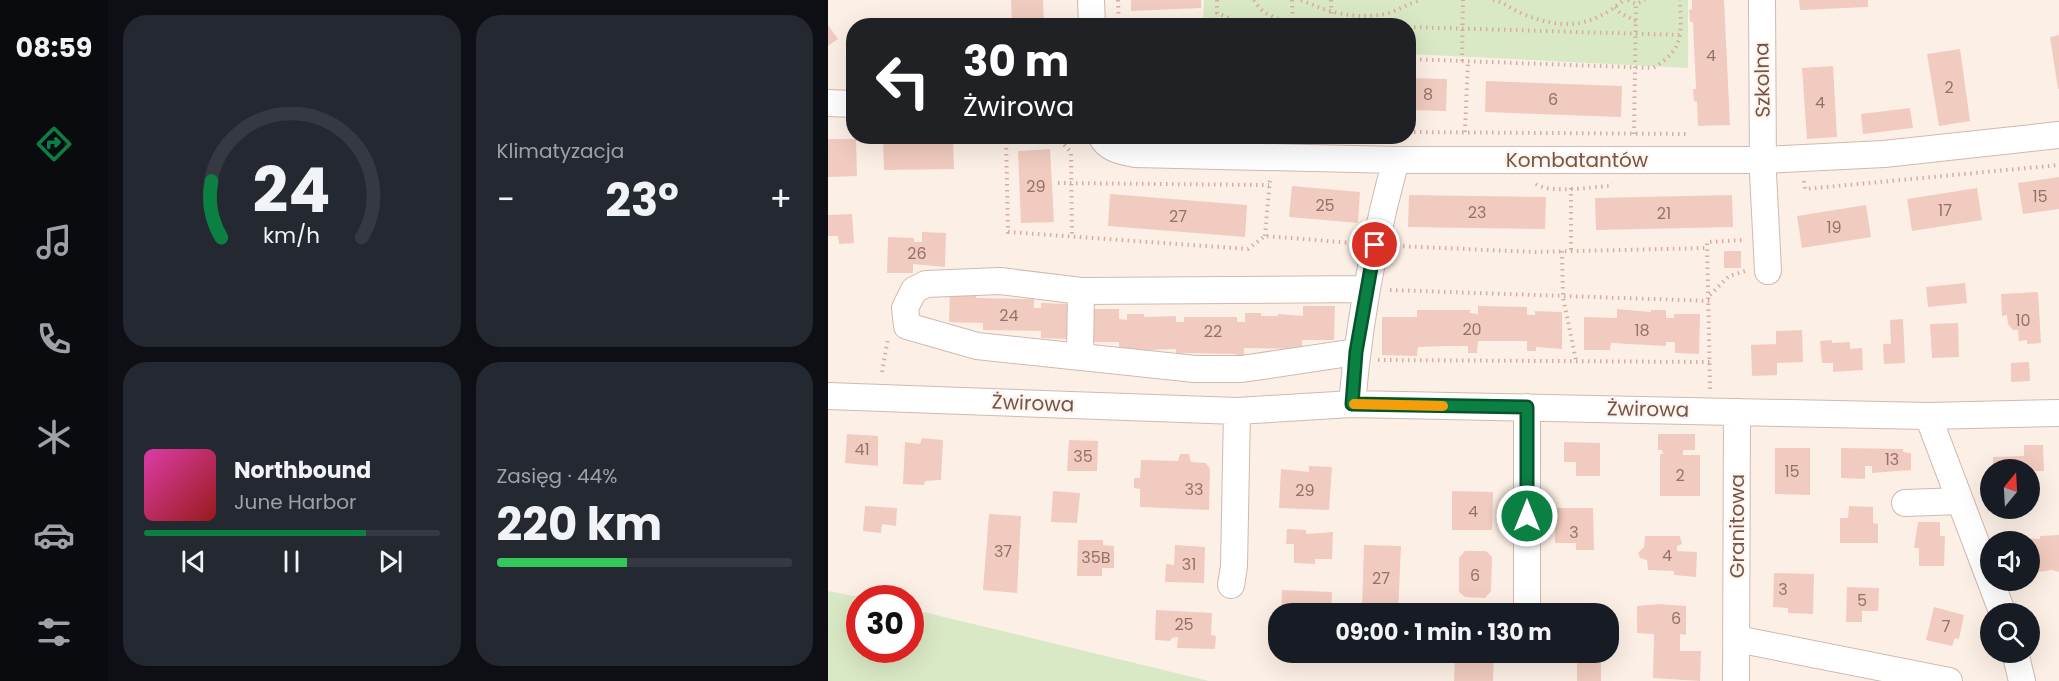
<!DOCTYPE html>
<html lang="pl">
<meta charset="utf-8">
<style>
body{margin:0;font-family:Poppins,sans-serif;background:#242831;color:#f1f3f6;height:100vh;display:flex;flex-direction:column;font-size:22px;white-space:nowrap}
*{box-sizing:border-box;margin:0}
p{font-size:20px;color:#9ea1a6}
.icon{flex:none;width:33px;height:33px;fill:none;stroke:currentColor;stroke-width:2;stroke-linecap:round;stroke-linejoin:round}
.map{position:relative;flex:1;overflow:hidden}
.panel{display:flex;flex-direction:column;gap:15px;padding:15px;background:#0d0f14;width:720px}
.panel>*{flex:none}
.top-card{position:absolute;left:18px;top:18px;width:570px;height:126px;border-radius:24px;box-shadow:0 6px 24px #0002;background:#202124;color:#fff;overflow:hidden}
.needle{width:39px;rotate:18deg}
.controls{position:absolute;left:1152px;top:459px;display:grid;gap:12px}
.controls a{display:grid;place-items:center;width:60px;height:60px;border-radius:50%;background:#171b24;box-shadow:0 6px 24px #0002;font-size:30px}
.speed{position:absolute;left:18px;top:585px;display:flex;gap:12px;font-size:30px;font-weight:700;text-align:center}
.speed>*{display:grid;place-content:center;width:78px;height:78px;border-radius:50%;background:#171b24;box-shadow:0 6px 24px #0002;line-height:1}
.speed .limit{border:9px solid #d22;background:#fff;color:#111}
.pin{position:absolute;display:grid;place-items:center;width:51px;height:51px;color:#fff;margin:-26px;border:3px solid #fff;border-radius:50%;box-shadow:0 2px 6px #0007}
.me{position:absolute;width:66px;margin:-33px;rotate:0deg;stroke-linejoin:round;filter:drop-shadow(0 0 4px #0008)}
.turn{display:flex;align-items:center;gap:21px;height:126px;padding:0 18px;font-size:27px}
.turn .icon{width:78px;height:78px;stroke-width:2.5}
.turn b{display:block;font-size:42px;line-height:51px}
.big{font-size:45px;font-weight:700;line-height:1.1}
.panel .card{flex:1;display:flex;flex-direction:column;justify-content:center;gap:9px;min-width:0;padding:0 21px;border-radius:24px;background:#242831}
.panel .dial{align-items:center;gap:0}
.dial svg{height:156px;overflow:visible;fill:none;stroke:#363941;stroke-width:7;stroke-linecap:round;text-anchor:middle}
.dial text{fill:#f1f3f6;stroke:none}
.song{display:flex;align-items:center;gap:18px}
.cover{width:72px;height:72px;border-radius:9px;background:linear-gradient(135deg,hsl(320 70% 55%),hsl(0 70% 35%))}
.played{height:6px;border-radius:3px;background:linear-gradient(90deg,#0b8043 75%,#363941 75%)}
.keys{display:flex;justify-content:space-around;direction:ltr}
.heat{display:flex;justify-content:space-between;align-items:center;font-size:33px;direction:ltr}
.charge{height:9px;border-radius:4px;background:linear-gradient(90deg,#34c759 44%,#363941 0)}
.panel .tiles{flex:1;display:grid;gap:15px;grid-template-columns:repeat(2,1fr)}
.trip{position:absolute;left:440px;top:603px;width:351px;height:60px;border-radius:24px;background:#171b24;box-shadow:0 6px 24px #0002;font-weight:700;line-height:60px;text-align:center}
main{display:flex;flex:1;min-height:0}
.dock{display:flex;flex-direction:column;width:108px;justify-content:space-around;align-items:center;background:#090b0e;color:#9ea1a6}
.dock .icon{width:42px;height:42px}
.dock .current{color:#0b8043}
.dock b{font-size:27px;color:#f1f3f6}
.map>svg:first-child{display:block}
.green{fill:#dae9c5}
.building{fill:#f1cbbf}
.lines{fill:none;stroke-linecap:round;stroke-linejoin:round}
.minor-casing{stroke:#d0b9af;stroke-width:28}
.path{stroke:#d6ada2;stroke-width:4;stroke-dasharray:1.5 4.5;stroke-linecap:butt}
.minor{stroke:#fff;stroke-width:26}
.route-casing{stroke:#07532c;stroke-width:15}
.route{stroke:#0b8043;stroke-width:10}
.slow{stroke:#f59e0b;stroke-width:10}
.labels{text-anchor:middle;stroke-width:4.5;stroke-linejoin:round;paint-order:stroke}
.number-label{font-size:16px;fill:#947268}
.street-label{font-size:20px;fill:#75544b;stroke:#fff5ed}
</style>
<main>
<nav class="dock">
<b>08:59</b>
<svg class="icon current" aria-label="directions" viewBox="0 0 24 24"><path d="M12 3l9 9-9 9-9-9zM9 14v-3h6M13 9l2 2-2 2"/></svg>
<svg class="icon" aria-label="music" viewBox="0 0 24 24"><path d="M9 18V5l10-2v13"/><circle cx="6" cy="18" r="3"/><circle cx="16" cy="16" r="3"/></svg>
<svg class="icon" aria-label="phone" viewBox="0 0 24 24"><path d="M5 4h4l2 5-3 2q2 4 5 5l2-3 5 2v4C11 20 4 13 5 4z"/></svg>
<svg class="icon" aria-label="climate" viewBox="0 0 24 24"><path d="M12 3v18M4 7l16 10M4 17L20 7"/></svg>
<svg class="icon" aria-label="car" viewBox="0 0 24 24"><path d="M5 17H2v-5l4-1 3-4h7l3 4 3 1v5h-3M9 17h6M6 11h13"/><circle cx="7" cy="17" r="2"/><circle cx="17" cy="17" r="2"/></svg>
<svg class="icon" aria-label="filters" viewBox="0 0 24 24"><path d="M4 7h16M4 17h16"/><circle cx="9" cy="7" r="2"/><circle cx="15" cy="17" r="2"/></svg>
</nav>
<section class="panel">
<div class="tiles">
<div class="card dial"><svg viewBox="0 0 100 80">
<path d="M14 69A42 42 0 1 1 86 69"/>
<path d="M14 69A42 42 0 0 1 9 40" stroke="#0b8043"/>
<text x="50" y="56" font-size="32" font-weight="700">24</text>
<text x="50" y="72" font-size="11">km/h</text>
</svg></div>
<div class="card"><p>Klimatyzacja</p>
<div class="heat"><a>−</a><b class="big">23°</b><a>+</a></div>
</div>
<div class="card">
<div class="song"><i class="cover"></i><div><b>Northbound</b><p>June Harbor</p></div></div>
<div class="played"></div>
<div class="keys"><svg class="icon" aria-label="previous" viewBox="0 0 24 24"><path d="M18 5L8 12l10 7zM5 5v14"/></svg><svg class="icon" aria-label="pause" viewBox="0 0 24 24"><path d="M8 5v14M16 5v14"/></svg><svg class="icon" aria-label="next" viewBox="0 0 24 24"><path d="M6 5l10 7-10 7zM19 5v14"/></svg></div>
</div>
<div class="card"><p>Zasięg · 44%</p><b class="big">220 km</b><div class="charge"></div></div>
</div>
</section>
<div class="map">
<svg width="1231" height="681" viewBox="0 0 1231 681">
<rect width="100%" height="100%" fill="#fcf0e6"/>
<!-- green -->
<path class="green" d="M 376,0 L 860,0 L 860,68 L 581,54 L 580,26 L 375,25 Z
M 0,591 L 36,598 L 32,598 L 32,650 L 82,650 L 83,609 L 381,681 L 0,681 Z"/>
<!-- building -->
<path class="building" d="M 183,0 L 215,0 L 216,26 L 184,26 Z
M 303,0 L 373,0 L 373,8 L 303,11 Z
M 864,0 L 896,0 L 902,125 L 870,126 L 869,102 L 866,101 L 865,89 L 868,89 L 865,22 L 862,22 L 861,10 L 864,9 Z
M 971,0 L 1040,0 L 1040,7 L 972,10 Z
M 0,25 L 10,39 L 0,46 Z
M 1231,35 L 1231,89 L 1230,89 L 1222,37 Z
M 1132,49 L 1142,121 L 1111,126 L 1099,54 Z
M 1005,66 L 1009,137 L 979,139 L 974,68 Z
M 580,78 L 619,79 L 618,111 L 580,110 Z
M 658,81 L 794,86 L 793,117 L 657,112 Z
M 1082,108 L 1085,128 L 1035,134 L 1033,114 Z
M 125,137 L 126,169 L 56,170 L 55,138 Z
M 0,139 L 28,139 L 29,176 L 0,177 Z
M 222,149 L 226,222 L 193,223 L 190,151 Z
M 1231,177 L 1231,209 L 1195,214 L 1190,183 Z
M 464,186 L 532,192 L 530,223 L 461,217 Z
M 1149,188 L 1154,220 L 1084,231 L 1079,199 Z
M 282,194 L 419,205 L 417,237 L 280,226 Z
M 581,195 L 718,197 L 717,229 L 580,227 Z
M 904,195 L 905,227 L 768,230 L 767,198 Z
M 1038,205 L 1043,237 L 974,248 L 969,216 Z
M 24,214 L 26,243 L 11,244 L 10,236 L 0,236 L 0,215 Z
M 94,232 L 118,233 L 117,267 L 85,264 L 85,273 L 59,273 L 60,237 L 86,238 L 86,242 L 94,242 Z
M 896,251 L 913,251 L 913,268 L 896,268 Z
M 1137,283 L 1139,303 L 1100,307 L 1098,287 Z
M 148,290 L 148,298 L 206,299 L 206,308 L 213,308 L 213,303 L 241,304 L 240,339 L 213,338 L 213,331 L 155,330 L 155,323 L 121,322 L 122,291 Z
M 1210,292 L 1213,343 L 1199,344 L 1199,340 L 1191,341 L 1190,330 L 1185,330 L 1180,324 L 1179,315 L 1174,316 L 1173,294 Z
M 475,306 L 507,306 L 506,340 L 474,340 L 474,349 L 416,348 L 416,357 L 408,358 L 408,354 L 355,353 L 355,358 L 348,358 L 348,349 L 291,351 L 291,342 L 263,342 L 264,309 L 291,309 L 291,319 L 299,320 L 299,314 L 316,314 L 316,317 L 348,316 L 348,322 L 356,322 L 356,317 L 409,317 L 409,322 L 417,322 L 417,313 L 433,313 L 433,316 L 450,316 L 450,314 L 475,316 Z
M 650,306 L 699,307 L 699,315 L 707,315 L 707,311 L 734,312 L 734,349 L 708,347 L 708,351 L 699,351 L 699,341 L 650,341 L 649,353 L 640,353 L 640,346 L 619,346 L 590,347 L 589,356 L 554,355 L 554,317 L 589,317 L 589,310 L 642,310 L 642,313 L 650,314 Z
M 789,309 L 823,312 L 823,310 L 838,310 L 838,318 L 846,318 L 846,314 L 872,314 L 871,354 L 847,353 L 847,342 L 838,342 L 838,346 L 783,343 L 782,350 L 756,350 L 756,317 L 789,318 Z
M 1075,319 L 1077,363 L 1056,364 L 1055,344 L 1063,344 L 1062,320 Z
M 1130,323 L 1131,357 L 1104,358 L 1102,324 Z
M 974,330 L 975,362 L 949,363 L 949,375 L 924,376 L 923,345 L 948,344 L 948,331 Z
M 1004,340 L 1004,343 L 1022,342 L 1022,349 L 1034,348 L 1035,370 L 1005,372 L 1005,363 L 994,363 L 992,341 Z
M 1201,362 L 1202,381 L 1183,382 L 1183,363 Z
M 19,434 L 50,436 L 50,466 L 17,463 Z
M 830,434 L 867,434 L 867,450 L 855,450 L 855,455 L 872,455 L 872,496 L 832,496 L 832,454 L 835,454 L 834,450 L 830,450 Z
M 94,438 L 115,440 L 113,480 L 97,481 L 96,485 L 75,484 L 77,442 L 92,444 Z
M 241,440 L 270,441 L 269,471 L 239,471 Z
M 736,442 L 772,443 L 772,476 L 748,476 L 748,462 L 736,462 Z
M 1196,445 L 1215,445 L 1216,471 L 1207,471 L 1207,495 L 1202,495 L 1202,470 L 1165,470 L 1165,457 L 1196,456 Z
M 947,448 L 982,448 L 982,495 L 947,494 Z
M 1013,448 L 1075,449 L 1075,452 L 1083,453 L 1083,470 L 1044,473 L 1044,466 L 1037,466 L 1037,479 L 1013,478 Z
M 352,454 L 361,454 L 363,462 L 378,463 L 382,469 L 381,510 L 312,507 L 312,489 L 306,488 L 306,478 L 312,478 L 313,460 L 350,461 Z
M 481,466 L 504,467 L 501,510 L 451,508 L 453,469 L 481,472 Z
M 225,491 L 252,493 L 249,523 L 223,522 Z
M 624,491 L 665,492 L 664,530 L 624,530 Z
M 37,506 L 69,508 L 68,526 L 54,524 L 53,533 L 35,531 Z
M 1021,506 L 1045,507 L 1045,523 L 1050,524 L 1050,543 L 1012,543 L 1012,518 L 1020,518 Z
M 727,508 L 765,508 L 766,550 L 748,550 L 748,543 L 727,543 Z
M 161,514 L 193,516 L 189,593 L 155,590 Z
M 1090,522 L 1112,522 L 1112,536 L 1117,536 L 1116,566 L 1091,566 L 1091,548 L 1086,548 Z
M 459,529 L 478,530 L 478,534 L 505,532 L 504,559 L 487,559 L 487,564 L 466,563 L 466,544 L 458,544 Z
M 1231,535 L 1231,572 L 1224,570 L 1202,573 L 1202,542 L 1191,542 L 1196,538 L 1212,539 L 1212,536 Z
M 817,536 L 852,536 L 854,544 L 849,546 L 849,551 L 869,552 L 868,577 L 846,575 L 846,571 L 820,570 L 819,560 L 812,558 L 810,553 L 816,547 Z
M 250,540 L 275,540 L 275,545 L 286,546 L 286,568 L 274,568 L 274,576 L 249,576 Z
M 347,545 L 377,547 L 376,583 L 337,582 L 338,564 L 346,565 Z
M 536,545 L 573,546 L 570,614 L 522,614 L 522,610 L 534,610 Z
M 637,551 L 658,551 L 664,557 L 663,591 L 657,598 L 637,597 L 631,592 L 631,558 Z
M 946,573 L 986,574 L 985,614 L 960,613 L 960,608 L 945,607 Z
M 1019,587 L 1051,588 L 1050,611 L 1034,611 L 1034,622 L 1018,622 Z
M 454,590 L 504,592 L 503,614 L 453,614 Z
M 831,604 L 858,606 L 858,635 L 852,634 L 852,651 L 873,651 L 872,681 L 825,678 L 826,634 L 809,633 L 809,606 Z
M 1106,607 L 1136,615 L 1131,639 L 1127,638 L 1124,646 L 1098,640 Z
M 328,610 L 384,613 L 383,635 L 388,636 L 387,649 L 349,648 L 350,637 L 344,638 L 342,641 L 327,640 Z
M 749,654 L 773,655 L 773,681 L 749,681 Z
M 627,655 L 666,655 L 665,681 L 626,681 Z"/>
<g class="lines">
<!-- minor casing -->
<g class="minor-casing">
<path id="minor" d="M 263,0 L 264,26
M 934,0 L 935,173 L 940,271
M 0,103 L 26,104
M 273,136 C 280,150 294,151 307,154 L 568,160 L 935,160 L 1056,154 L 1231,135
M 528,352 L 414,369 L 367,369 L 149,346 L 79,326 L 77,308 L 86,290 L 98,284 L 172,281 L 253,291 L 539,289
M 252,356 L 253,291
M 0,396 L 409,411 L 524,404 L 1100,416 L 1231,413
M 524,404 C 531,321 546,240 568,160
M 699,407 L 699,603
M 1100,416 L 1175,614
M 1077,503 L 1132,501
M 403,585 L 406,566 L 409,411
M 909,639 L 1121,681
M 1187,652 L 1194,681
M 908,681 L 909,412"/>
</g>
<!-- path -->
<path class="path" d="M 290,0 L 291,26
M 389,0 L 389,13 L 401,18 L 409,26
M 426,0 C 443,33 510,24 543,26
M 464,0 L 465,26
M 473,0 C 500,12 527,20 557,14 C 570,11 581,3 593,0
M 503,0 L 504,24
M 665,0 C 676,2 684,10 695,14 C 735,30 762,28 796,0
M 800,0 L 808,4 L 817,0
M 787,7 L 792,13 L 808,21
M 580,27 L 853,35
M 580,59 L 825,68 C 857,49 853,34 852,0
M 634,61 L 635,0
M 580,132 L 860,134
M 637,132 L 640,61
M 806,134 L 808,4
M 178,136 L 180,232 L 420,249 L 437,236 L 525,243
M 228,136 L 243,152 L 244,237
M 976,181 L 977,189 L 1231,165
M 230,183 L 441,185
M 708,184 C 721,194 763,187 781,186 L 784,183
M 743,188 L 743,251
M 437,236 L 442,179
M 569,246 L 707,252 L 880,248
M 734,251 L 735,297 L 748,361
M 562,290 L 882,301
M 882,295 L 901,276 L 917,271
M 550,360 L 882,362
M 54,372 L 60,338
M 882,389 L 879,242 L 917,240"/>
<!-- minor -->
<use href="#minor" class="minor"/>
</g>
<g class="lines">
<!-- route casing -->
<g class="route-casing">
<path id="route" d="M 547,245 L 528,352 L 524,404 L 699,407 L 699,516"/>
</g>
<!-- route -->
<use href="#route" class="route"/>
<!-- slow -->
<path class="slow" d="M 526,404 L 615,406"/>
</g>
<g class="labels">
<!-- number labels -->
<g class="number-label">
<text x="883" y="61">4</text>
<text x="1121" y="93">2</text>
<text x="600" y="100">8</text>
<text x="725" y="105">6</text>
<text x="992" y="108">4</text>
<text x="208" y="192">29</text>
<text x="1212" y="202">15</text>
<text x="497" y="211">25</text>
<text x="1117" y="216">17</text>
<text x="649" y="218">23</text>
<text x="836" y="219">21</text>
<text x="350" y="222">27</text>
<text x="1006" y="233">19</text>
<text x="89" y="259">26</text>
<text x="181" y="321">24</text>
<text x="1195" y="326">10</text>
<text x="644" y="335">20</text>
<text x="814" y="336">18</text>
<text x="385" y="337">22</text>
<text x="34" y="455">41</text>
<text x="255" y="462">35</text>
<text x="1064" y="465">13</text>
<text x="964" y="477">15</text>
<text x="852" y="481">2</text>
<text x="366" y="495">33</text>
<text x="477" y="496">29</text>
<text x="645" y="517">4</text>
<text x="746" y="538">3</text>
<text x="175" y="557">37</text>
<text x="839" y="561">4</text>
<text x="268" y="563">35B</text>
<text x="361" y="570">31</text>
<text x="647" y="581">6</text>
<text x="553" y="584">27</text>
<text x="955" y="595">3</text>
<text x="1034" y="606">5</text>
<text x="848" y="624">6</text>
<text x="356" y="630">25</text>
<text x="1118" y="632">7</text>
</g>
<!-- street labels -->
<g class="street-label">
<text transform="translate(934 80) rotate(-91)" y="7">Szkolna</text>
<text x="749" y="167">Kombatantów</text>
<text transform="translate(205 403) rotate(2)" y="7">Żwirowa</text>
<text transform="translate(820 409) rotate(1)" y="7">Żwirowa</text>
<text transform="translate(909 526) rotate(-90)" y="7">Granitowa</text>
</g>
</g>
</svg>
<div class="controls">
<a><svg class="needle" viewBox="-14 -14 28 28"><path d="M0-13l5 13h-10z" fill="#e53935"/><path d="M0 13l5-13h-10z" fill="#9ea1a6"/></svg></a>
<a><svg class="icon" aria-label="sound" viewBox="0 0 24 24"><path d="M4 9h4l5-4v14l-5-4H4zM17 9q2 3 0 6"/></svg></a>
<a><svg class="icon" aria-label="search" viewBox="0 0 24 24"><circle cx="10" cy="10" r="6"/><path d="M15 15l6 6"/></svg></a>
</div>
<div class="speed"><div class="limit">30</div></div>
<div class="pin" style="left:547px;top:245px;background:#d93025"><svg class="icon" aria-label="arrive" viewBox="0 0 24 24"><path d="M6 21V4h12l-3 4 3 4H6"/></svg></div>
<svg class="me" style="left:699px;top:516px" viewBox="-20 -20 40 40"><circle r="17" fill="#0b8043" stroke="#fff" stroke-width="3"/><path d="M0-11L8 9 0 5-8 9z" fill="#fff"/></svg>
<div class="trip">09:00 · 1 min · 130 m</div>
<div class="top-card">
<div class="turn"><svg class="icon" aria-label="left" viewBox="0 0 24 24"><path d="M17 20v-9H6M10 6l-5 5 5 5"/></svg><div><b>30 m</b>Żwirowa</div></div>
</div>
</div>
</main>
